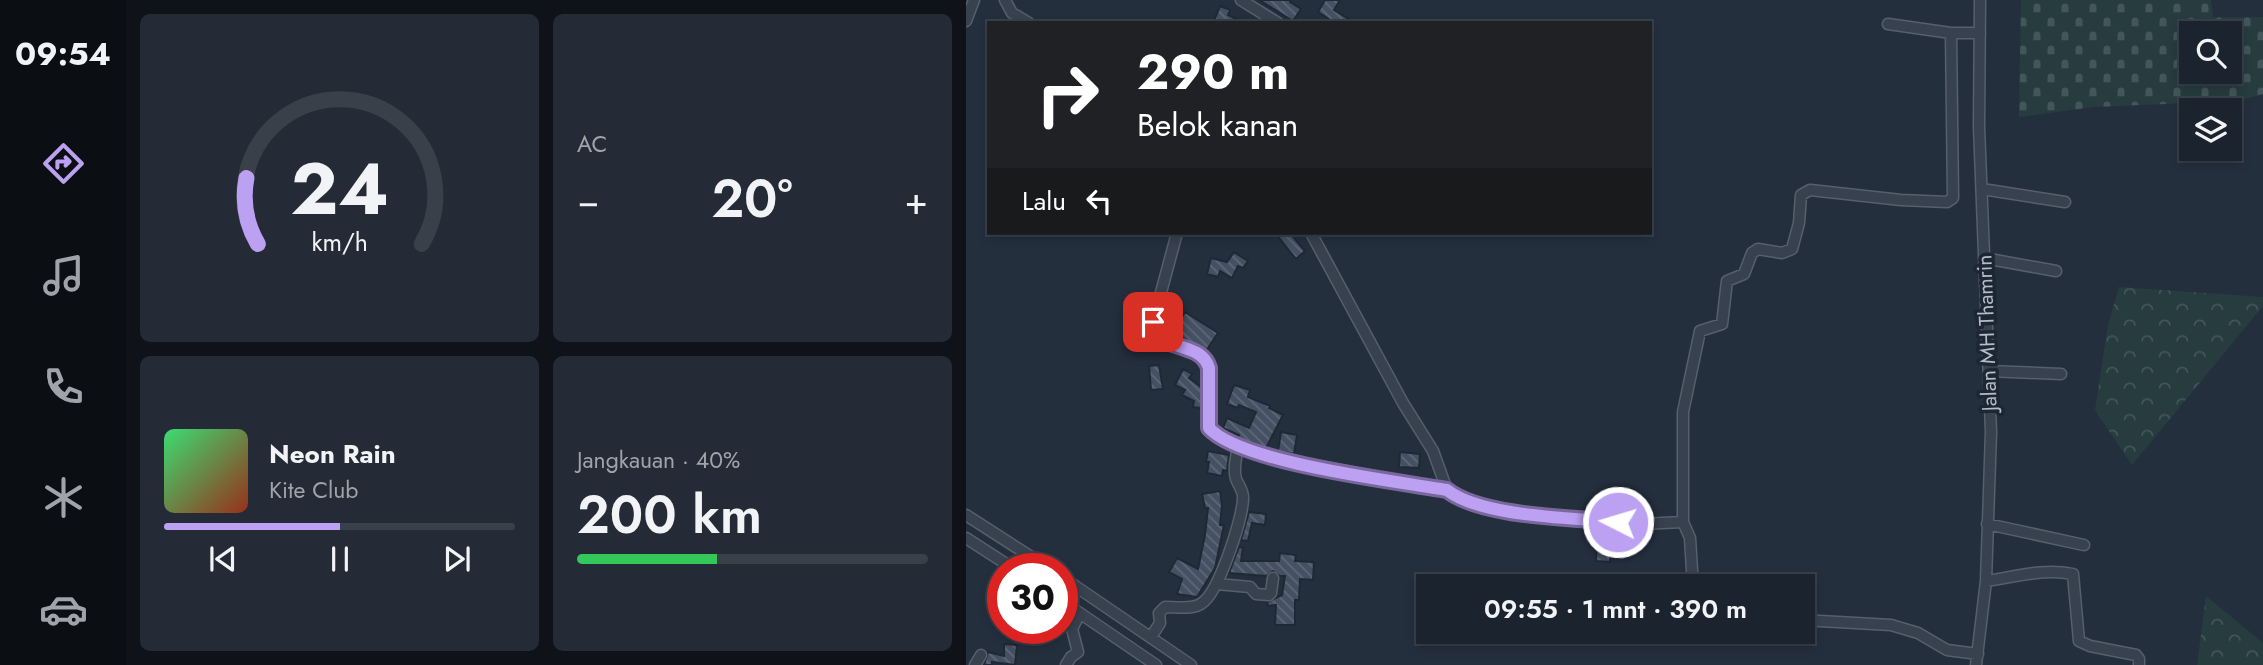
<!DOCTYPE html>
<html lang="id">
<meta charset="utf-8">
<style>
body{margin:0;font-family:Jost,sans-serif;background:#242b36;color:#f1f3f6;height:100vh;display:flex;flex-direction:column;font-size:26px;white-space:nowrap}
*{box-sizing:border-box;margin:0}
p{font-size:23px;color:#a0a4aa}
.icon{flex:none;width:38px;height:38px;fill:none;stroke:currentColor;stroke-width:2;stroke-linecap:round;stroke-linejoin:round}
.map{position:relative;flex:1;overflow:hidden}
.details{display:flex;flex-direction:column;gap:14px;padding:14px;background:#0f1319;width:840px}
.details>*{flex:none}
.hud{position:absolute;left:21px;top:21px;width:665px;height:214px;border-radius:0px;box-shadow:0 4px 10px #0003,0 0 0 2px #39404a;background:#202124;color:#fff;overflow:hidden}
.controls{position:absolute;left:1213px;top:21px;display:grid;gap:14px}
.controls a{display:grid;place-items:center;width:63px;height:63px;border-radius:0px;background:#1b232e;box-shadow:0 4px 10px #0003,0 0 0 2px #39404a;font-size:35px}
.speed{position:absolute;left:21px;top:553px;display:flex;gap:14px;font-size:35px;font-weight:700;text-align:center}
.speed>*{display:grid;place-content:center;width:91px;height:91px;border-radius:50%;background:#1b232e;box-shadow:0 4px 10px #0003,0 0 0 2px #39404a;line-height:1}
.speed .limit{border:10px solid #d22;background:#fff;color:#111}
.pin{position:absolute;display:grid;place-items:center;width:60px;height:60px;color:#fff;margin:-30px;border-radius:14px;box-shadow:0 4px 10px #0006}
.me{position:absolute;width:77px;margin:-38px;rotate:275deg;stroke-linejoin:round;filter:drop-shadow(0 0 5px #0008)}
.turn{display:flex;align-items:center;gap:24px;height:147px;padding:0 35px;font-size:32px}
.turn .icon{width:91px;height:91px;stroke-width:2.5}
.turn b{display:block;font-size:49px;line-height:60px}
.then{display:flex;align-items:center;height:66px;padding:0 35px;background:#0003;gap:14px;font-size:26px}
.big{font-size:52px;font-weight:600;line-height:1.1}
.details .tile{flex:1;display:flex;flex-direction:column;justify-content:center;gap:10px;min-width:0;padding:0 24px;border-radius:10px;background:#242b36}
.details .dial{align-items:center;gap:0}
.dial svg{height:182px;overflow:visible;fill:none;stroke:#39404a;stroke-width:7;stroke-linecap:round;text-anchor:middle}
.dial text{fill:#f1f3f6;stroke:none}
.song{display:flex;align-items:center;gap:21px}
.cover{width:84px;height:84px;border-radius:10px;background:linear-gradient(135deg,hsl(140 70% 55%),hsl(10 70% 35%))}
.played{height:7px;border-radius:4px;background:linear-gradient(90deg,#bca0f2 50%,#39404a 50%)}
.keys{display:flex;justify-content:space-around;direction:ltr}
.heat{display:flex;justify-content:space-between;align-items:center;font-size:38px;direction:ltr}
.charge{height:10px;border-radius:5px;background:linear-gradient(90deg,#34c759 40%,#39404a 0)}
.details .tiles{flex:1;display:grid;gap:14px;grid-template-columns:repeat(2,1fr)}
.trip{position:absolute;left:450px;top:574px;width:399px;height:70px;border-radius:0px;background:#1b232e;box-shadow:0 4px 10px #0003,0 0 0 2px #39404a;font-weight:600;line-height:70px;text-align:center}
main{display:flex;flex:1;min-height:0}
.tab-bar{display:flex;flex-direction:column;width:126px;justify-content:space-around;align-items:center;background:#0b0e12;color:#a0a4aa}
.tab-bar .icon{width:49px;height:49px}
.tab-bar .active{color:#bca0f2}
.tab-bar b{font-size:32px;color:#f1f3f6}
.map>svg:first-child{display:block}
.forest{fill:url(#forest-crowns)}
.cemetery{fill:url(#cemetery-stones);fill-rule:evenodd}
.building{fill:url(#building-back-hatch);stroke:#1f2835;stroke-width:2}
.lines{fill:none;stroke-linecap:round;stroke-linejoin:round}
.minor-casing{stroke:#565f6c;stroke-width:13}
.minor{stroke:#38414e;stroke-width:10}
.route-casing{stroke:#7a689d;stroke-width:18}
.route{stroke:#bca0f2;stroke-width:12}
.labels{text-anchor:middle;stroke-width:7;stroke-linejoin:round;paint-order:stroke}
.street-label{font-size:21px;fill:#b4bcc9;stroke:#1d2633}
</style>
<main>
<nav class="tab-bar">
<b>09:54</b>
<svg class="icon active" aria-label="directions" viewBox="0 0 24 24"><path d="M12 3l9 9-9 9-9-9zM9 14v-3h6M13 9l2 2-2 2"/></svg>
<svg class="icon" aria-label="music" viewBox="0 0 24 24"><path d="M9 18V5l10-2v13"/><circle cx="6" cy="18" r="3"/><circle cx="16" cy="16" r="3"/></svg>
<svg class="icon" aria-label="phone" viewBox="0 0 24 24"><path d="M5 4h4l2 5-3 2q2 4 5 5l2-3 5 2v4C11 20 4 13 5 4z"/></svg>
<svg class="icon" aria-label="climate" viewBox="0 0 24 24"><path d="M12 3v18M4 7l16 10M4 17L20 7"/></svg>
<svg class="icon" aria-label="car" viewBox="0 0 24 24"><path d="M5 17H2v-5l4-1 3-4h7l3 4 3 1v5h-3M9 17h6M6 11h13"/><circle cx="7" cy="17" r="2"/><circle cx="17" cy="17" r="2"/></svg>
</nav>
<section class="details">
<div class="tiles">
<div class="tile dial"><svg viewBox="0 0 100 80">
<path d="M14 69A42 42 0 1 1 86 69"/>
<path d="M14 69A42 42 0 0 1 9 40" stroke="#bca0f2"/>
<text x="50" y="56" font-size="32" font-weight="700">24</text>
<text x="50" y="72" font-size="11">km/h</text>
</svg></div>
<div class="tile"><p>AC</p>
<div class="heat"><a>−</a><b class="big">20°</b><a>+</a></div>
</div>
<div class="tile">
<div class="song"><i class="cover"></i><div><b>Neon Rain</b><p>Kite Club</p></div></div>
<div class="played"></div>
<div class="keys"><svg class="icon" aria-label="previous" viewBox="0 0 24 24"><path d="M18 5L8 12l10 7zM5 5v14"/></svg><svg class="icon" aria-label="pause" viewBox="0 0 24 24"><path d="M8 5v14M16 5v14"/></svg><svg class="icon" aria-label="next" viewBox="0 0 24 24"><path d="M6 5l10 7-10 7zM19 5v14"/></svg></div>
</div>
<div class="tile"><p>Jangkauan · 40%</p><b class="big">200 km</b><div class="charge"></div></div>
</div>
</section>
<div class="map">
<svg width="1297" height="665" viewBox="0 0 1297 665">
<defs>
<pattern id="forest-crowns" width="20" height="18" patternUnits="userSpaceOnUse" patternTransform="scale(1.75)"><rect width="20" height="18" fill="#263c3f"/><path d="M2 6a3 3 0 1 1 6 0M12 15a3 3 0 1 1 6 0" fill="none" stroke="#435659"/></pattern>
<pattern id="cemetery-stones" width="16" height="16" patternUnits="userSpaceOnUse" patternTransform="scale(1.75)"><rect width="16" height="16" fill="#263c3f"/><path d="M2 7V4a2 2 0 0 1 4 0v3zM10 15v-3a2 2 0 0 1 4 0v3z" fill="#435659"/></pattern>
<pattern id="building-back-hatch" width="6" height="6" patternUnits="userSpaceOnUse" patternTransform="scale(1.75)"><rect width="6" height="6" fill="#455162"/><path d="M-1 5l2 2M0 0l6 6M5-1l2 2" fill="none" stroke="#5d6877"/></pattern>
</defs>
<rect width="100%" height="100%" fill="#242f3e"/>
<!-- forest -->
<path class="forest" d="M 1153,287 L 1297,297 L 1297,306 L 1166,465 L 1129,410 L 1142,325 Z
M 1240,596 L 1297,643 L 1297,665 L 1231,665 Z"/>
<!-- cemetery -->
<path class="cemetery" d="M 1055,0 L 1245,0 L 1247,17 L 1297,17 L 1297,94 L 1271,101 L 1128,107 L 1053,117 ZM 1225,33 L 1264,33 L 1264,72 L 1225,72 Z"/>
<!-- building -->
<path class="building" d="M 293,0 L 325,0 L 324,2 L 335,9 L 327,21 Z
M 359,0 L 374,0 L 368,10 L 389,23 L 369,23 L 352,12 Z
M 254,6 L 264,10 L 262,15 L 279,23 L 247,23 Z
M 309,233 L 324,233 L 339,251 L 330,259 Z
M 268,252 L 282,261 L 277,268 L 272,266 L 266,278 L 254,271 L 252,277 L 241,274 L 245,258 L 261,262 Z
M 219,312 L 252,333 L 240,351 L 207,332 Z
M 193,365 L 197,389 L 185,390 L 183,366 Z
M 217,369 L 226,374 L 223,378 L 235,387 L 235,408 L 227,407 L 228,401 L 216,395 L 219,390 L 209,385 Z
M 268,385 L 284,390 L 282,397 L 304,406 L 303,408 L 317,415 L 300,448 L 271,439 L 273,435 L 257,428 L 261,418 L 283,428 L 290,412 L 273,405 L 272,408 L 261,404 Z
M 315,432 L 331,435 L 328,454 L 312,451 Z
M 242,451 L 263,455 L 261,471 L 257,470 L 256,476 L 241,473 L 243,462 L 240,462 Z
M 434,452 L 454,454 L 453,468 L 433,467 Z
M 254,491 L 256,505 L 254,525 L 258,525 L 249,568 L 231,597 L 211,594 L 216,579 L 203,572 L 211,558 L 232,569 L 239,535 L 242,508 L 239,508 L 236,494 Z
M 283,512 L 300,514 L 299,525 L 286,523 L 282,541 L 275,540 Z
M 631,540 L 645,541 L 644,562 L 630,561 Z
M 273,547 L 277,548 L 275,561 L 313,561 L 314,553 L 330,555 L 329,561 L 348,562 L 347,580 L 334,579 L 333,600 L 329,600 L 329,625 L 309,625 L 310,605 L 302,606 L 301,602 L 316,595 L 319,576 L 314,576 L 307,571 L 300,576 L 263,573 Z
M 38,644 L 51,645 L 49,665 L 26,662 L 26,665 L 18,665 L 22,652 L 38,656 Z"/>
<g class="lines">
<!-- minor casing -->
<g class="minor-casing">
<path id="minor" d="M 39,0 L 46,13 L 63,23
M 275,0 L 312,23
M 0,21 L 8,0
M 922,24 L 985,33 L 1014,33
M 1016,189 L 1099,202
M 211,233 L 187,322 C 188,326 189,330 191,333 C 204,351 236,344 243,368 L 242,421 C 246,444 281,450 300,456 L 481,490
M 345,233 L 437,403 L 467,451 L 481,490 L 497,500 L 555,514 L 675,524 L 717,522
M 1018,258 L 1090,271
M 1023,371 L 1095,374
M 0,515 L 84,569
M 1021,524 L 1118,545
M 0,538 L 48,569
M 96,577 L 225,665
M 1020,581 C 1049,577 1077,568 1107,574 L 1113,641 L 1124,646 L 1170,655 L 1173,659 L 1173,665
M 251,584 L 284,587 L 290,594 L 303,595 L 305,593 L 307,578
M 727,586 L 724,538 L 717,522 L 717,412 L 734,331 L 756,324 L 761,281 L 778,274 L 786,253 L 792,249 L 816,253 L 826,249 L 833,223 L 835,195 L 844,190 L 935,200 L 981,202 L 987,198 L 985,33
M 96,601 L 190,665
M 836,620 L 925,625 L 952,633 L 981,650 L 1012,654
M 185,637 L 194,623 L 193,613 L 199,607 C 209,607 228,610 236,603 C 253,592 276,520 277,499 C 278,492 273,486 270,479 C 267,469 270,458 272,447
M 9,665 L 15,655
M 100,665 L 105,657 L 112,652 L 106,629 L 114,613
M 1010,665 L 1020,581 L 1025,432 L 1013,127 L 1014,0"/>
</g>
<!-- minor -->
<use href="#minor" class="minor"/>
</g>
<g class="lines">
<!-- route casing -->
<g class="route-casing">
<path id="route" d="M 187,322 C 188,326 189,330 191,333 C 205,351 236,344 243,368 L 243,428 C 275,463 430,481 481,490 C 515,517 607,518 652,522"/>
</g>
<!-- route -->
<use href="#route" class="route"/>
</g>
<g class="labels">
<!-- street labels -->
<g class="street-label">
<text transform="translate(1021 333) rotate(-92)" y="7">Jalan MH Thamrin</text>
</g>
</g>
</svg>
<div class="controls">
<a><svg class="icon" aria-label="search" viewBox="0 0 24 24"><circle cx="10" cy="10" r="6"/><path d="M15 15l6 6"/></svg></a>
<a><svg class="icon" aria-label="layers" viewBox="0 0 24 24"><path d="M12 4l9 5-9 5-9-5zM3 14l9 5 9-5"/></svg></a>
</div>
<div class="speed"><div class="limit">30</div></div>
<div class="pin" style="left:187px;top:322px;background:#d93025"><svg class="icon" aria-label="arrive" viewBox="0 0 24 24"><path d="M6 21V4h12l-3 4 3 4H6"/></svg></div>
<svg class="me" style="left:652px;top:522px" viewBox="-20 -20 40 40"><circle r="17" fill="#bca0f2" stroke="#fff" stroke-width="3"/><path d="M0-11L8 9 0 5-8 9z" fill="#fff"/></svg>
<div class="trip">09:55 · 1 mnt · 390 m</div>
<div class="hud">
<div class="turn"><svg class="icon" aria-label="right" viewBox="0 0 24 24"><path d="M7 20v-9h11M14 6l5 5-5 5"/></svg><div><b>290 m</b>Belok kanan</div></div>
<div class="then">Lalu<svg class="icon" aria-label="left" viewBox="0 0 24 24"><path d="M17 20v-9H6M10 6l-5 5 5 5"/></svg></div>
</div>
</div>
</main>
